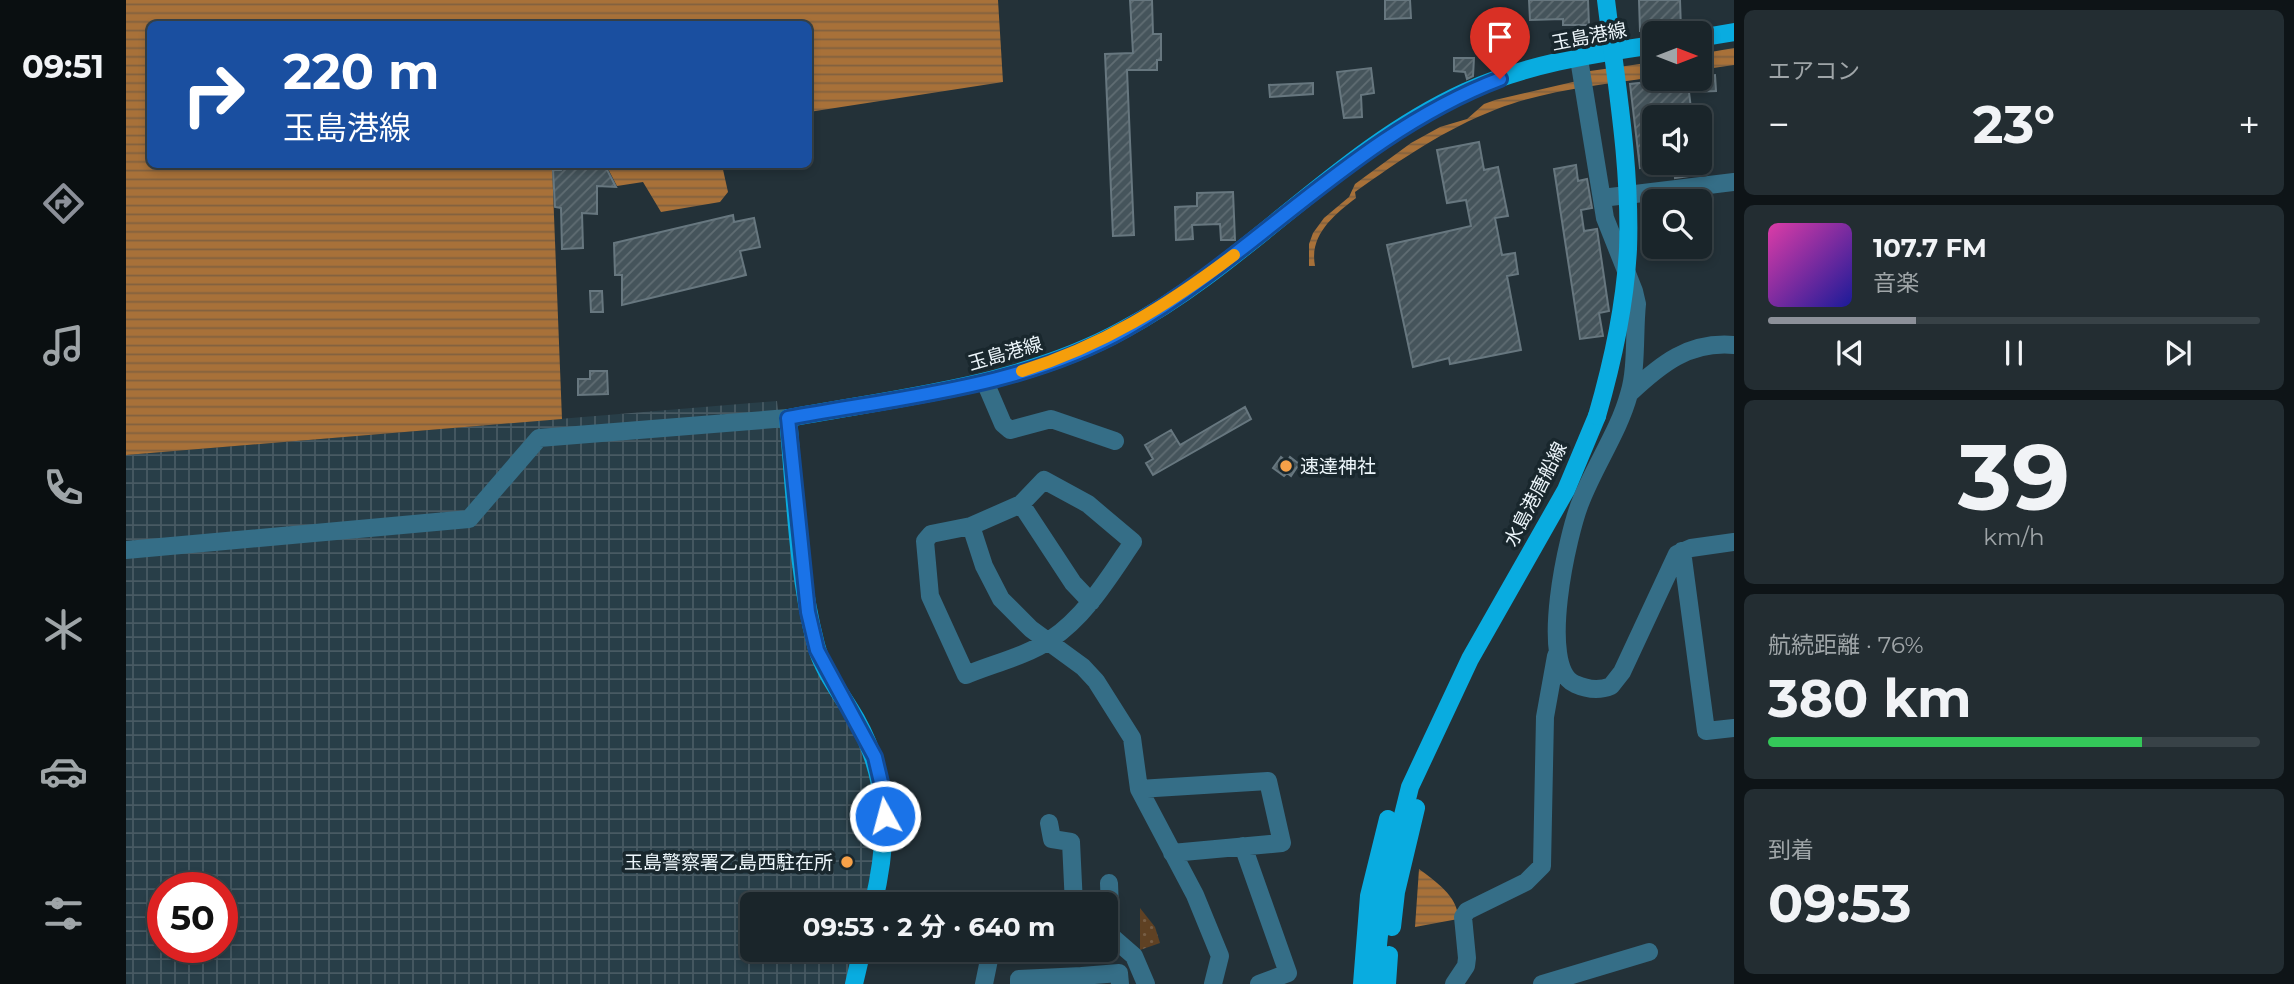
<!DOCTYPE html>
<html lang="ja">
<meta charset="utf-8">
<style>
body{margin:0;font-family:Montserrat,"Noto Sans JP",sans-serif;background:#232d32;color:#f1f3f6;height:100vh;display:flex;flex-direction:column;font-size:26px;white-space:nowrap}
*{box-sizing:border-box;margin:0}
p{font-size:23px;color:#9fa5a8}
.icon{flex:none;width:38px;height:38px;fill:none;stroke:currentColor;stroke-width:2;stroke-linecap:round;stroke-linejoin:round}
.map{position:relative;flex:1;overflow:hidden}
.details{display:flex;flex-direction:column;gap:10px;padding:10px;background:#0e1417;width:560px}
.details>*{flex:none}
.guide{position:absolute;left:21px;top:21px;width:665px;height:147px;border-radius:10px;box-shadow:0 4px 10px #0003,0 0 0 2px #384247;background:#1a4fa0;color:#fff;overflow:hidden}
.needle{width:46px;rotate:90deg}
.fabs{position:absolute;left:1516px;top:21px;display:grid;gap:14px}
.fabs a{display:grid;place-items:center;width:70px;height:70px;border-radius:10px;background:#1a252a;box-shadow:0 4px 10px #0003,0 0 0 2px #384247;font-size:35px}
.speed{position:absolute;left:21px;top:872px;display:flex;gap:14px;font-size:35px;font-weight:700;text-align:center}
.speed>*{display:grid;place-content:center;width:91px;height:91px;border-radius:50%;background:#1a252a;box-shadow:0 4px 10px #0003,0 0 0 2px #384247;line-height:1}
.speed .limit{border:10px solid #d22;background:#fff;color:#111}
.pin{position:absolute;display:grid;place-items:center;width:60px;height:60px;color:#fff;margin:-72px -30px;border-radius:50% 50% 50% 0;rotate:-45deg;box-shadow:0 0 7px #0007}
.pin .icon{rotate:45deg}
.me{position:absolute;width:77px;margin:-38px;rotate:353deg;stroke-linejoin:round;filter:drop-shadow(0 0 5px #0008)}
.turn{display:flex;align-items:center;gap:24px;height:147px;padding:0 21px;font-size:32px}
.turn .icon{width:91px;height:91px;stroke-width:2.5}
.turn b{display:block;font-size:49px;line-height:60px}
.big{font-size:52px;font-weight:700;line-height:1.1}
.details .card{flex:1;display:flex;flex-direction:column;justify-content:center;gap:10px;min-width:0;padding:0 24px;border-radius:10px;background:#232d32}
.details .dial{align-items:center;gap:0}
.dial b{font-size:91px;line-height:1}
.song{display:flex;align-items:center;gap:21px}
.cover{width:84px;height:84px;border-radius:10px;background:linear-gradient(135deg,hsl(320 70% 55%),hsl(240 70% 35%))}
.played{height:7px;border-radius:4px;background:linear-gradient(90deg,#8c9099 30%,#384247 30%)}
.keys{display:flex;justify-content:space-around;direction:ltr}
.heat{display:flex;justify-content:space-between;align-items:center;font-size:38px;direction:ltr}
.charge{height:10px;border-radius:5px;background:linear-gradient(90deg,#34c759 76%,#384247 0)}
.trip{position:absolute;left:614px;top:892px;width:378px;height:70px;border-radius:10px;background:#1a252a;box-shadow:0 4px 10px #0003,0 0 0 2px #384247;font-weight:700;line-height:70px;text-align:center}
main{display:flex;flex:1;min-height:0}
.tab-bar{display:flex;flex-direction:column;width:126px;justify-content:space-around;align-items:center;background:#0a0f11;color:#9fa5a8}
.tab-bar .icon{width:49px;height:49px}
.tab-bar .selected{color:#8c9099}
.tab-bar b{font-size:32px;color:#f1f3f6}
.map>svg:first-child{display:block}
.industrial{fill:url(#industrial-grid);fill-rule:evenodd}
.grass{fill:url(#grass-dots)}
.water{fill:url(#water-rules)}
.building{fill:url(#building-hatch);stroke:#67777f;stroke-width:2}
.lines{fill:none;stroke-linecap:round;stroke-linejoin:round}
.minor{stroke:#356e87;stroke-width:18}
.major{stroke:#09ace0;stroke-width:18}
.major-bridge{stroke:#09ace0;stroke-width:18}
.route-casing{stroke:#114b97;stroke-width:18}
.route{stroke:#1a73e8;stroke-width:12}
.slow{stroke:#f59e0b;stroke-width:12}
.poi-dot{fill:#f7a148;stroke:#19272d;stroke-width:2.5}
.labels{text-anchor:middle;stroke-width:7;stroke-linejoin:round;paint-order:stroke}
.street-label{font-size:19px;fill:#edf6fb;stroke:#19272d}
.poi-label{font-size:19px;fill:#edf6fb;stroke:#19272d;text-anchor:start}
</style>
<main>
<nav class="tab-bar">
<b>09:51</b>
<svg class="icon selected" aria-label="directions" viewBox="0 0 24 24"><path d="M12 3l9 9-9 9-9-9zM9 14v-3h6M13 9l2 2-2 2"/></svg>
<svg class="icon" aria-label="music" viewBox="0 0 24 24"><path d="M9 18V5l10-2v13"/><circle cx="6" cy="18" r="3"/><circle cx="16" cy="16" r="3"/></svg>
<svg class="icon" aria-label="phone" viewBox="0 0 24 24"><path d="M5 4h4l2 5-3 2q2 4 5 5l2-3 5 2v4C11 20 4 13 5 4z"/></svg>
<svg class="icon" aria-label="climate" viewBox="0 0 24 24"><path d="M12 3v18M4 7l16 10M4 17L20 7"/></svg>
<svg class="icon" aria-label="car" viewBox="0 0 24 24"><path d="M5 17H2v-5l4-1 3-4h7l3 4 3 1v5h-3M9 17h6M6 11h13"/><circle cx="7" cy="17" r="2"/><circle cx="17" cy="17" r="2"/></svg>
<svg class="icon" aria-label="filters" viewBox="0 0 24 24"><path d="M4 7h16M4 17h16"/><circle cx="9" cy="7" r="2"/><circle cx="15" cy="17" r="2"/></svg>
</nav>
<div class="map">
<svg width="1608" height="984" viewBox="0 0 1608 984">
<defs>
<pattern id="industrial-grid" width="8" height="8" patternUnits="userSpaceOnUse" patternTransform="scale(1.75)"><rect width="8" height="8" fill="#283e48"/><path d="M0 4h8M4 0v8" fill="none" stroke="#485a63"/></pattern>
<pattern id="grass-dots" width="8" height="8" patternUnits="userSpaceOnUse" patternTransform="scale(1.75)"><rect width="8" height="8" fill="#5f4123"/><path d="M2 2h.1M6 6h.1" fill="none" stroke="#765d44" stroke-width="1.8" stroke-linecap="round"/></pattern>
<pattern id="water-rules" width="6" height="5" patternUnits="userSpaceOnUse" patternTransform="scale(1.75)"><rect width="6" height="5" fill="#a87139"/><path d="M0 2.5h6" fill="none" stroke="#816140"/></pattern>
<pattern id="building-hatch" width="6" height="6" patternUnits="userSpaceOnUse" patternTransform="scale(1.75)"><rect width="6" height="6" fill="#45545b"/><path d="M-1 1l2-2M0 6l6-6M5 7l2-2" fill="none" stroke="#606d73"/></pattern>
</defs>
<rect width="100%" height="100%" fill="#233138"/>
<!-- industrial -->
<path class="industrial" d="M 651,401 L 675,613 L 743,760 L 753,836 L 738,905 L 626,905 L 626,950 L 728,950 L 720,984 L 0,984 L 0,455 ZM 37,887 L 96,887 L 96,947 L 37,947 Z"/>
<!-- grass -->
<path class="grass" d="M 1014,908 L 1029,927 L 1034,943 L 1014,950 Z"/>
<!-- water -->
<path class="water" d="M 0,0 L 872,0 L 877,82 L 683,112 L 682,24 L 24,24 L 24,164 L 426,165 L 436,419 L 0,455 Z
M 1608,48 L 1608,65 L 1573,70 L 1573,54 Z
M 1528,62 L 1528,77 C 1475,85 1421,90 1371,109 C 1319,129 1274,160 1229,192 L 1230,198 C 1208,215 1183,235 1189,266 L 1183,266 L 1183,244 L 1187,233 L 1198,218 L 1223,197 L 1229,184 L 1285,143 L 1314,127 L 1341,119 L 1358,104 L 1369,100 L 1451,81 L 1464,71 Z
M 480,165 L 596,165 L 602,192 L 594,202 L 535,212 L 517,182 L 491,186 Z
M 1293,869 C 1309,881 1333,897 1332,919 L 1289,927 Z"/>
<!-- building -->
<path class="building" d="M 1004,0 L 1026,0 L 1027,34 L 1035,34 L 1035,60 L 1031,60 L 1031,70 L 1001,70 L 1008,235 L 987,236 L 979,54 L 1007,53 Z
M 1259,0 L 1284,0 L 1285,18 L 1259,19 Z
M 1403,0 L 1462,0 L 1463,25 L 1437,25 L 1437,19 L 1404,20 Z
M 1513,0 L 1554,0 L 1555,30 L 1514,31 Z
M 1328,58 L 1348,58 L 1347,76 L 1341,79 L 1339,72 L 1328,71 Z
M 1245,68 L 1248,93 L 1235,95 L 1236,117 L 1218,118 L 1211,72 Z
M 1589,75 L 1590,91 L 1563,92 L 1566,117 L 1528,117 L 1528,166 L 1514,168 L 1504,84 Z
M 1187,83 L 1187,94 L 1144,97 L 1143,85 Z
M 1353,142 L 1358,170 L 1372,167 L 1382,216 L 1369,218 L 1376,255 L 1389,253 L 1392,274 L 1381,276 L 1395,350 L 1324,364 L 1323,358 L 1287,367 L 1261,245 L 1345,226 L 1340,200 L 1321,203 L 1311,150 Z
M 1548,163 L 1576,163 L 1577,174 L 1549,178 Z
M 436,164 L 478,164 L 490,187 L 471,186 L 471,214 L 456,213 L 457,248 L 436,249 L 435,208 L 429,207 L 427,170 L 435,170 Z
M 1450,165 L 1452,181 L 1461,179 L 1466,208 L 1455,210 L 1458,231 L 1471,229 L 1483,311 L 1473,313 L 1477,336 L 1454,339 L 1428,169 Z
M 1107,192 L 1109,240 L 1095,240 L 1094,224 L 1066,225 L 1067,239 L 1050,240 L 1049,207 L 1071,206 L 1071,193 Z
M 607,215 L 608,222 L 628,218 L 634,247 L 614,251 L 620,275 L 496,305 L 496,275 L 489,275 L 488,243 Z
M 464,291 L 476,291 L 477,312 L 465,312 Z
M 464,371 L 481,371 L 482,394 L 452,395 L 452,379 L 464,379 Z
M 1119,407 L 1125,419 L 1027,475 L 1020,463 L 1027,459 L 1019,445 L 1045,430 L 1054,445 Z
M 1155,457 L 1161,462 L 1164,457 L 1173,464 L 1165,476 L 1161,473 L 1158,476 L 1147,468 Z"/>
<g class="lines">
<!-- minor -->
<path class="minor" d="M 1453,59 L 1479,218 L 1508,291 L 1511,304 C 1508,331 1511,370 1503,394 C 1493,431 1469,465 1455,501 C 1442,532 1411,668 1449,684 C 1460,689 1473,691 1485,686 L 1496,672 L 1551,554 L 1565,548 L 1608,542
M 1476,198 L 1608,182
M 859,382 L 877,424 L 884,430 L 925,419 L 989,441
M 1504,393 C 1535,364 1563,341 1608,345
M 918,480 L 962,504 L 1007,542 C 983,577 960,616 924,640 C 900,656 866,664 840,675 L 804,596 L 799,541 L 805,534 L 845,526 L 895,504 Z
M 895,504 L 947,583 L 965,602
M 845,526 L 858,566 L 875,599 L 905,629 L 957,667 L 970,681 L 1006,738 L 1013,789 L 1069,895 L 1094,956 L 1087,984
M 0,550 L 343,519 L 413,438 L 662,418
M 1556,551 L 1580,731 L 1608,728
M 1013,789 L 1142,781 L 1156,843 L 1046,853
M 923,823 L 926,839 L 945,842 L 948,905
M 1117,846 L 1162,973 L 1133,984
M 983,883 L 985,936
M 980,937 L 985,936 L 1008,956 L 1020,984
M 858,984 L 865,950
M 893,984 L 893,979 L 956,976
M 957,984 L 956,976 L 993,973 L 994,984
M 1328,984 L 1340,966 L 1341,958 L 1337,917 L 1341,911 L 1400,882 L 1416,866 L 1419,717 L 1430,656
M 1416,984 L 1523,952"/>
<!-- major -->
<path class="major" d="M 1573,38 L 1608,32
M 747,905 C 763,839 764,780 730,719 C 717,696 697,672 690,645 C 671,572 669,493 662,418 C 775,397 895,386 997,330 C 1120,265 1212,150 1339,92 C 1397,65 1465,54 1528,45
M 1266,927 L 1270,892 L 1290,808
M 728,984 L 736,950
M 1236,984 L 1243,896 L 1262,819
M 1248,984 L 1257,896 L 1284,787 L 1344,659 L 1440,490 L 1471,416
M 1261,984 L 1263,955"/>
<!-- major-bridge -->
<path class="major-bridge" d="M 1471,416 C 1487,361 1499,306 1502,249 C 1505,166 1490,82 1480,0"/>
</g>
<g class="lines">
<!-- route casing -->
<g class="route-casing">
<path id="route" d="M 759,816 L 758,795 L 749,757 L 691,650 L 682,612 L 662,418 C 775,397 898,387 1000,329 C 1131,254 1231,133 1374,79"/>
</g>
<!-- route -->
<use href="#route" class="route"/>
<!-- slow -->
<path class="slow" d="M 896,371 C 976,346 1042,305 1108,255"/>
</g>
<!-- markers -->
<g class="poi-dot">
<circle cx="1160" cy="466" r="7"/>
<circle cx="721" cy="862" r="7"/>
</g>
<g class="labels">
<!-- street labels -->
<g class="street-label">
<text transform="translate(1463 36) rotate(-11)" y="7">玉島港線</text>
<text transform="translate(879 353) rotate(-16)" y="7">玉島港線</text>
<text transform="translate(1409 494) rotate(-63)" y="7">水島港唐船線</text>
</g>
<!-- poi labels -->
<g class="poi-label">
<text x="1174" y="473">速達神社</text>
<text x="707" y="869" text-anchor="end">玉島警察署乙島西駐在所</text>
</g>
</g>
</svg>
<div class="fabs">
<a><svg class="needle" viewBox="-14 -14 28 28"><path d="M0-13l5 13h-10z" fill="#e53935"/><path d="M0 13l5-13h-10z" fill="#9fa5a8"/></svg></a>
<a><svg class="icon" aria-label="sound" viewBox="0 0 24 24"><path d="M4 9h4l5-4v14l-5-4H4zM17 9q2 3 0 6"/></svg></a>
<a><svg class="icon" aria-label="search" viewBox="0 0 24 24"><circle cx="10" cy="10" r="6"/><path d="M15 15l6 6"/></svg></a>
</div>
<div class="speed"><div class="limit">50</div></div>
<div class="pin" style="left:1374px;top:79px;background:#d93025"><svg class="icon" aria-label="arrive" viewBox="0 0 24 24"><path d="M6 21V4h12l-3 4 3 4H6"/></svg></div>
<svg class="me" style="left:759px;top:816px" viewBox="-20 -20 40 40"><circle r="17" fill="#1a73e8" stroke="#fff" stroke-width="3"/><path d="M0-11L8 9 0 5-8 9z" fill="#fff"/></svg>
<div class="trip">09:53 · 2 分 · 640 m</div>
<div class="guide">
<div class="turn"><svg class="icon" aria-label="right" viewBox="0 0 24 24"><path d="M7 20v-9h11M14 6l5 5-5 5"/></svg><div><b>220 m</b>玉島港線</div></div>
</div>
</div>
<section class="details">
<div class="card"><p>エアコン</p>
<div class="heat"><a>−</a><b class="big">23°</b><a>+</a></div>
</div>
<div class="card">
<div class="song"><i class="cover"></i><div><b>107.7 FM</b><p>音楽</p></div></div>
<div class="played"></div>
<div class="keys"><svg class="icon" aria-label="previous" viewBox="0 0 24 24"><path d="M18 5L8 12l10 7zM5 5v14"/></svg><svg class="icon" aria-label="pause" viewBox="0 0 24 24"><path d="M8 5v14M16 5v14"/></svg><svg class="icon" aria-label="next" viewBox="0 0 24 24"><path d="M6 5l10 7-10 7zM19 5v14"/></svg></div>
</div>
<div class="card dial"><b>39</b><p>km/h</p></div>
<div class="card"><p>航続距離 · 76%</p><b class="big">380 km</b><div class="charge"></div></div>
<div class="card"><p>到着</p><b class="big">09:53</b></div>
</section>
</main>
